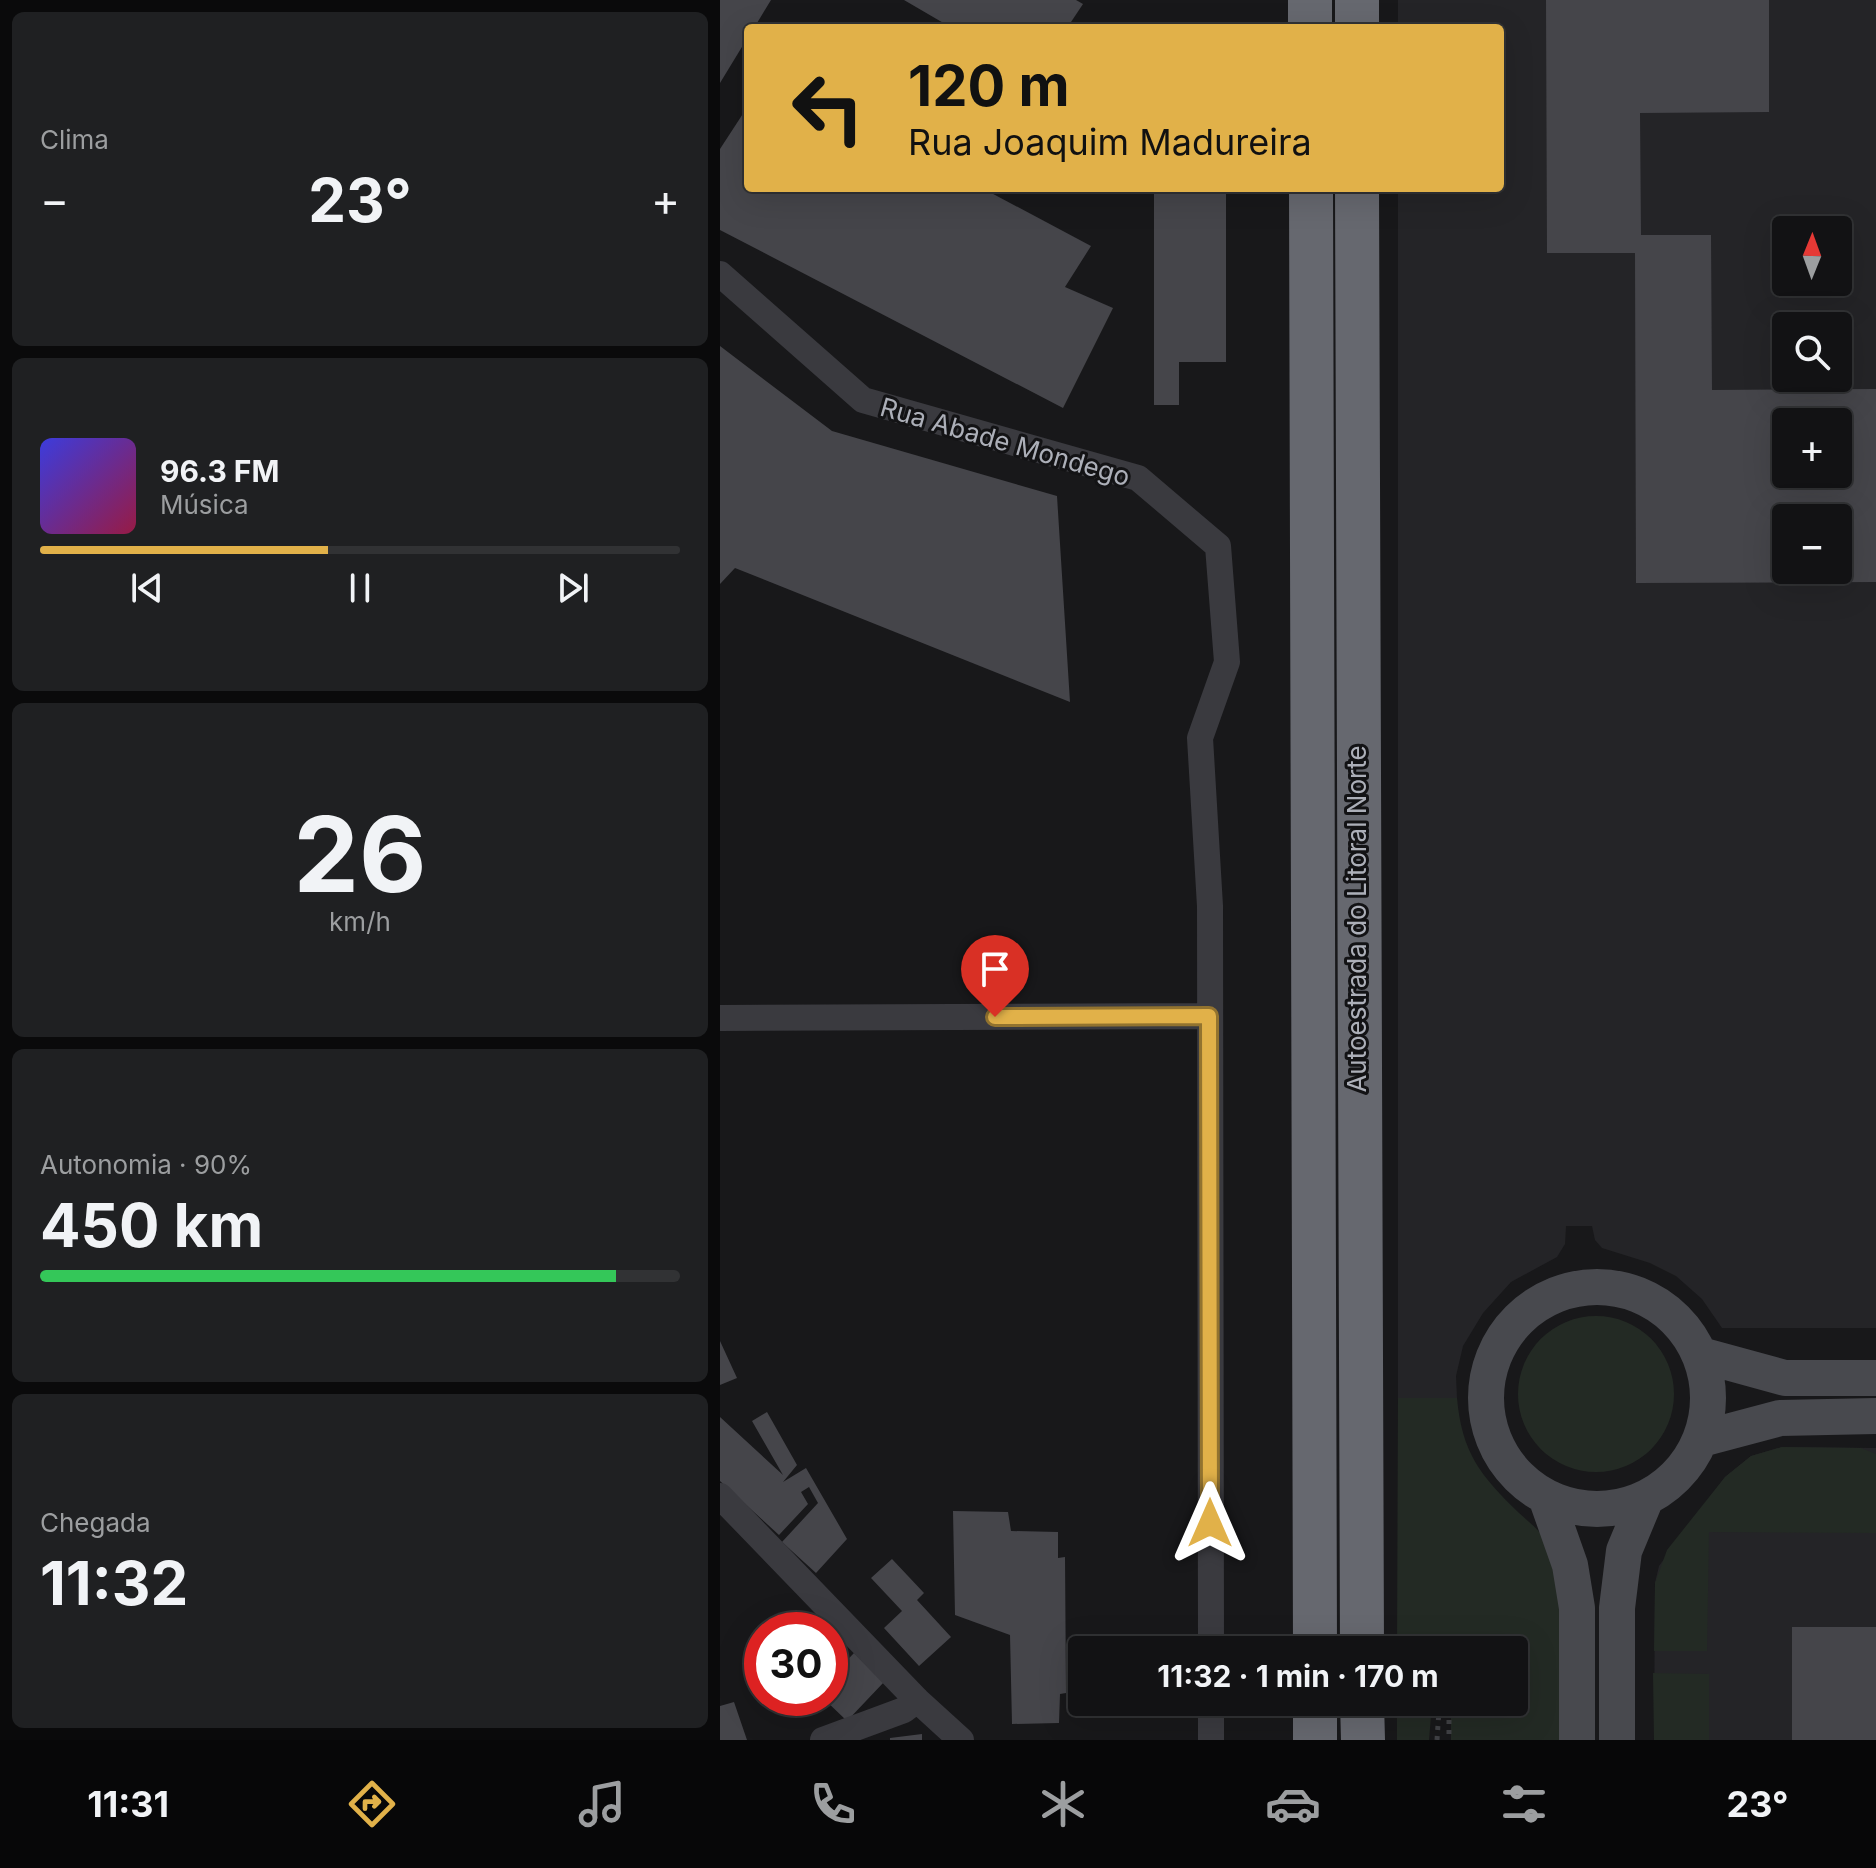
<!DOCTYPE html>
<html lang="pt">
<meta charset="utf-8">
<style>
body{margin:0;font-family:Inter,sans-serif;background:#1f2022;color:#f1f3f6;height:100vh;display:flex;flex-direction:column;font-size:30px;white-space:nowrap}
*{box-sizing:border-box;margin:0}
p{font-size:26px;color:#9c9ea0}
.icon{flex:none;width:44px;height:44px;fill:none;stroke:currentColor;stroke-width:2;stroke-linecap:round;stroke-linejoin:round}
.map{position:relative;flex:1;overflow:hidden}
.details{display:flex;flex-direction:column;gap:12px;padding:12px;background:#0a0a0b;width:720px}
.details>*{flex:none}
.top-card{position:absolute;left:24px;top:24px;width:760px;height:168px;border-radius:8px;box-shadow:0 8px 32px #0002,0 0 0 2px #313234;background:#e1b149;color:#111;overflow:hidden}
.needle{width:52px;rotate:1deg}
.fabs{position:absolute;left:1052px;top:216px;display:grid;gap:16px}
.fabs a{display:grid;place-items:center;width:80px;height:80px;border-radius:8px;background:#121214;box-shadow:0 8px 32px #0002,0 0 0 2px #313234;font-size:40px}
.speed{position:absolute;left:24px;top:1612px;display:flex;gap:16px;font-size:40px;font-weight:700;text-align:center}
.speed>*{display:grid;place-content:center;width:104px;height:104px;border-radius:50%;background:#121214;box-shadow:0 8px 32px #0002,0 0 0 2px #313234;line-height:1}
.speed .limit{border:12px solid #d22;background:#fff;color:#111}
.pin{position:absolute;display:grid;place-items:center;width:68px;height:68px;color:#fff;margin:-82px -34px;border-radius:50% 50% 50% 0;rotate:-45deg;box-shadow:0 0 8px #0007}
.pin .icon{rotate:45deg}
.me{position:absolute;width:88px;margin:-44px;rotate:0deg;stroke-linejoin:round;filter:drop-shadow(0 0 6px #0008)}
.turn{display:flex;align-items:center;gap:28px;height:168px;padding:0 32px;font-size:36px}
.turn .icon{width:104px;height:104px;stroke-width:2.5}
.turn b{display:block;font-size:56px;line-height:68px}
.big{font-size:60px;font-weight:700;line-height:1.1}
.details .card{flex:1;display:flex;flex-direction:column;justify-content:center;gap:12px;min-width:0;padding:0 28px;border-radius:12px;background:#1f2022}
.details .dial{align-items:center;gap:0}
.dial b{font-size:104px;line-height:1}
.song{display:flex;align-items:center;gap:24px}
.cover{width:96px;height:96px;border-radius:12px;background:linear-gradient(135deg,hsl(240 70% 55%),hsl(340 70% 35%))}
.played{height:8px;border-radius:4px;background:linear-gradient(90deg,#e1b149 45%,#313234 45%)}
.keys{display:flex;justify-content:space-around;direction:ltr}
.heat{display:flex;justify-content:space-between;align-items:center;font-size:44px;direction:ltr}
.charge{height:12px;border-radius:6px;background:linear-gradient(90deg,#34c759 90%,#313234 0)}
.trip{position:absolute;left:348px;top:1636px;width:460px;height:80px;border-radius:8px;background:#121214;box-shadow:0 8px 32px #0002,0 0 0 2px #313234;font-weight:700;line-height:80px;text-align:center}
.tab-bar{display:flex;height:128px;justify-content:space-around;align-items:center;background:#070708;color:#9c9ea0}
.tab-bar .icon{width:56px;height:56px}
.tab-bar .on{color:#e1b149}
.tab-bar b{font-size:36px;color:#f1f3f6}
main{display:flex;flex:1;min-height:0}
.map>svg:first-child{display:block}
.built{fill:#242427;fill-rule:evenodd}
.green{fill:#232a24}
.building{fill:#45454a;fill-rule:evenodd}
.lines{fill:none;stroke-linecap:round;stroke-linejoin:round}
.path{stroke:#404145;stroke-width:5;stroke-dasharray:4 6;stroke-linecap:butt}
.minor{stroke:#3a3a3f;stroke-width:26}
.secondary{stroke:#48494e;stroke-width:36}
.motorway{stroke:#66686f;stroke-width:44}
.route-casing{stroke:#92732f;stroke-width:20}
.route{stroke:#e1b149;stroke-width:14}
.labels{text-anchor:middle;stroke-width:6;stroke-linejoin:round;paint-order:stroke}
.street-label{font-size:26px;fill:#acafb8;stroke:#131315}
</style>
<main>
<section class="details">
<div class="card"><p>Clima</p>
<div class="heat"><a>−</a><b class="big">23°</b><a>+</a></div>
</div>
<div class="card">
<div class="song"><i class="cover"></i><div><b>96.3 FM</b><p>Música</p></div></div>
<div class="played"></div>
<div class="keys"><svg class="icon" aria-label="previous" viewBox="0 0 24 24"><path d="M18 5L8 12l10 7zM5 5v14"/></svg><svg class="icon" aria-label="pause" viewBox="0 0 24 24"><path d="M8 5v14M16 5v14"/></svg><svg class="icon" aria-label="next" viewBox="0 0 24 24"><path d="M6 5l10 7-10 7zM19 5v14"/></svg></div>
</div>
<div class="card dial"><b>26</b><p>km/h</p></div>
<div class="card"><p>Autonomia · 90%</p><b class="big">450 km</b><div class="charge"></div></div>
<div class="card"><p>Chegada</p><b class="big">11:32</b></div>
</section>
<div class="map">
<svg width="1156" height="1740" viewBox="0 0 1156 1740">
<rect width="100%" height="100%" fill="#18181a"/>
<!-- built -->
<path class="built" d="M 678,0 L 1156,0 L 1156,1328 L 1002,1328 L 982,1299 L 956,1276 L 930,1263 L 882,1248 L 875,1240 L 872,1226 L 846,1226 L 845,1244 L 837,1257 L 791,1282 L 763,1313 L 743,1346 L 736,1376 L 737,1398 L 678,1398 L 678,188 L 780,188 L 780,28 L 678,28 ZM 1066,230 L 1118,230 L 1118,282 L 1066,282 ZM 1066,326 L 1118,326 L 1118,378 L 1066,378 ZM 1066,422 L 1118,422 L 1118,474 L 1066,474 ZM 1066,518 L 1118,518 L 1118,570 L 1066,570 Z
M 1062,1447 L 1156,1448 L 1156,1740 L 934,1740 L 935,1583 L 939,1566 L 1005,1477 L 1031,1456 Z"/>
<!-- green -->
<path class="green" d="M798 1394a78 78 0 1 1 156 0a78 78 0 1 1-156 0Z
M 678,1398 L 737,1398 C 742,1453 760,1475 799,1513 C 811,1524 825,1534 831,1550 C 852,1602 841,1684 841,1740 L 731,1740 L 731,1705 L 712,1704 L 709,1740 L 677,1740 L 677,1702 L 794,1702 L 794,1650 L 677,1650 Z
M 1062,1447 L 1141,1448 L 1156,1454 L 1156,1533 L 989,1532 L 987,1651 L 934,1651 L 935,1583 L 947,1550 L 1005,1477 L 1031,1456 Z
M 933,1673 L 989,1674 L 989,1740 L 934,1740 Z"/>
<!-- building -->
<path class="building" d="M 0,0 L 51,0 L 34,28 L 28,28 L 28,37 L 0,83 Z
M 184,0 L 356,0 L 363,4 L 347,28 L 232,28 Z
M 826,0 L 1049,0 L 1049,112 L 920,113 L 921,235 L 991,235 L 992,390 L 1156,389 L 1156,582 L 916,583 L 915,253 L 827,253 ZM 1066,422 L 1118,422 L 1118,474 L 1066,474 ZM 1066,518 L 1118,518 L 1118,570 L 1066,570 Z
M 28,106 L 28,188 L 262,188 L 371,246 L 345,287 L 393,308 L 343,408 L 0,230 L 0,149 Z
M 434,188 L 506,188 L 506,362 L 459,362 L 459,405 L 434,405 Z
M 0,346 L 112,431 L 337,496 L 350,702 L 15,568 L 0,584 Z
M 0,1341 L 17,1378 L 0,1385 Z
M 47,1412 L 77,1465 L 63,1482 L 86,1468 L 127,1539 L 96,1573 L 62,1542 L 98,1503 L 89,1487 L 81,1492 L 88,1504 L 59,1535 L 0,1481 L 0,1417 L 63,1475 L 32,1421 Z
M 233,1511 L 288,1512 L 291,1531 L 338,1532 L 338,1558 L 345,1557 L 346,1693 L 340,1694 L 339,1723 L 292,1724 L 290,1635 L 235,1615 Z
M 172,1559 L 204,1593 L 197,1600 L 231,1637 L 199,1666 L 164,1628 L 182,1611 L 151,1578 Z
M 1072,1627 L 1156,1627 L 1156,1740 L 1072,1740 Z
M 134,1653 L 164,1682 L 127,1721 L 103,1698 L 110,1698 L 110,1678 Z
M 14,1702 L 27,1740 L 0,1740 L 0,1706 Z
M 202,1734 L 202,1740 L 170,1740 L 170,1738 Z"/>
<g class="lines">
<!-- path -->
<path class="path" d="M 717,1740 L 719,1710 L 729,1710 L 729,1740"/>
<!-- minor -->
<path class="minor" d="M 0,274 L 143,400 L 418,478 L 498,546 L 507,662 L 480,738 L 490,906 L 491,1650
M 0,1018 L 489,1016
M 0,1496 L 197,1700 L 241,1740
M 491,1702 L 491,1740
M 103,1740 L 184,1710 L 197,1700"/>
<!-- secondary -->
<path class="secondary" d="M766 1398a111 111 0 1 1 222 0a111 111 0 1 1-222 0Z
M 981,1355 L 1065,1378 L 1156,1378
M 981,1439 L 1060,1418 L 1156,1416
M 826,1497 L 850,1565 L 857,1608 L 857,1740
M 897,1740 L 897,1608 L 904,1551 L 926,1498"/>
<!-- motorway -->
<path class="motorway" d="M 590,0 L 590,28
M 637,28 L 637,0
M 591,188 L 595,1650
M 637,188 L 642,1650
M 595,1702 L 595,1740
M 642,1702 L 643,1740"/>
</g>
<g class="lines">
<!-- route casing -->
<g class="route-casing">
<path id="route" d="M 275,1017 L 489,1016 L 490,1523"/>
</g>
<!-- route -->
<use href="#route" class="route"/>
</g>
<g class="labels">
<!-- street labels -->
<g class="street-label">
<text transform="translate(285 442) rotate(16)" y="9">Rua Abade Mondego</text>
<text transform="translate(637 919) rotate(-90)" y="9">Autoestrada do Litoral Norte</text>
</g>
</g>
</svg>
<div class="fabs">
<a><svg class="needle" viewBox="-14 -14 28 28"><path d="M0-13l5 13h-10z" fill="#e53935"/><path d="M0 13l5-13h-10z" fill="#9c9ea0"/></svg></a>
<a><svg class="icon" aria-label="search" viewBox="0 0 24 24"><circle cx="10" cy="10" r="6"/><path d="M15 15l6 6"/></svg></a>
<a>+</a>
<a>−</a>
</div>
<div class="speed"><div class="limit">30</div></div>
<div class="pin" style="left:275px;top:1017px;background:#d93025"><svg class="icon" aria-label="arrive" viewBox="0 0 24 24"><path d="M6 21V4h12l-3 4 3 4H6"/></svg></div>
<svg class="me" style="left:490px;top:1523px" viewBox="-20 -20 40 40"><path d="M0-17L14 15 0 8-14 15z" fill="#e1b149" stroke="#fff" stroke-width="4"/></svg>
<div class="trip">11:32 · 1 min · 170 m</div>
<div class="top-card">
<div class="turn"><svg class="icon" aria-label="left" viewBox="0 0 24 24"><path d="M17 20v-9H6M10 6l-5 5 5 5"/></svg><div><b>120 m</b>Rua Joaquim Madureira</div></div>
</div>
</div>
</main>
<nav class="tab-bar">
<b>11:31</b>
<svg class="icon on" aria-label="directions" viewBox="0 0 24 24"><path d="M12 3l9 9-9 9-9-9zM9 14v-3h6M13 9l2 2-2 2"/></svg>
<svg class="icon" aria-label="music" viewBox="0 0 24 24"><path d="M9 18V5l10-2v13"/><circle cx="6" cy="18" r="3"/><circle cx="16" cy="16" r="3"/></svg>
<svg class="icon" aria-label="phone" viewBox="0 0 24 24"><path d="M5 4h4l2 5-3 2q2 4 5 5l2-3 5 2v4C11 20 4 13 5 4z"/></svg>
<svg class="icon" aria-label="climate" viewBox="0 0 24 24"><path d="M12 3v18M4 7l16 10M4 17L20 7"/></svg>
<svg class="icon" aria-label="car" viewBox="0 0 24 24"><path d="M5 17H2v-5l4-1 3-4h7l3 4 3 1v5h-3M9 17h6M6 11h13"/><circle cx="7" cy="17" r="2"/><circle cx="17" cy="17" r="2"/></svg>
<svg class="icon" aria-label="filters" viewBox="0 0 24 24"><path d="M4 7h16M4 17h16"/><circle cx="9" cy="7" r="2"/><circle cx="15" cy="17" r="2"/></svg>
<b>23°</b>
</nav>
